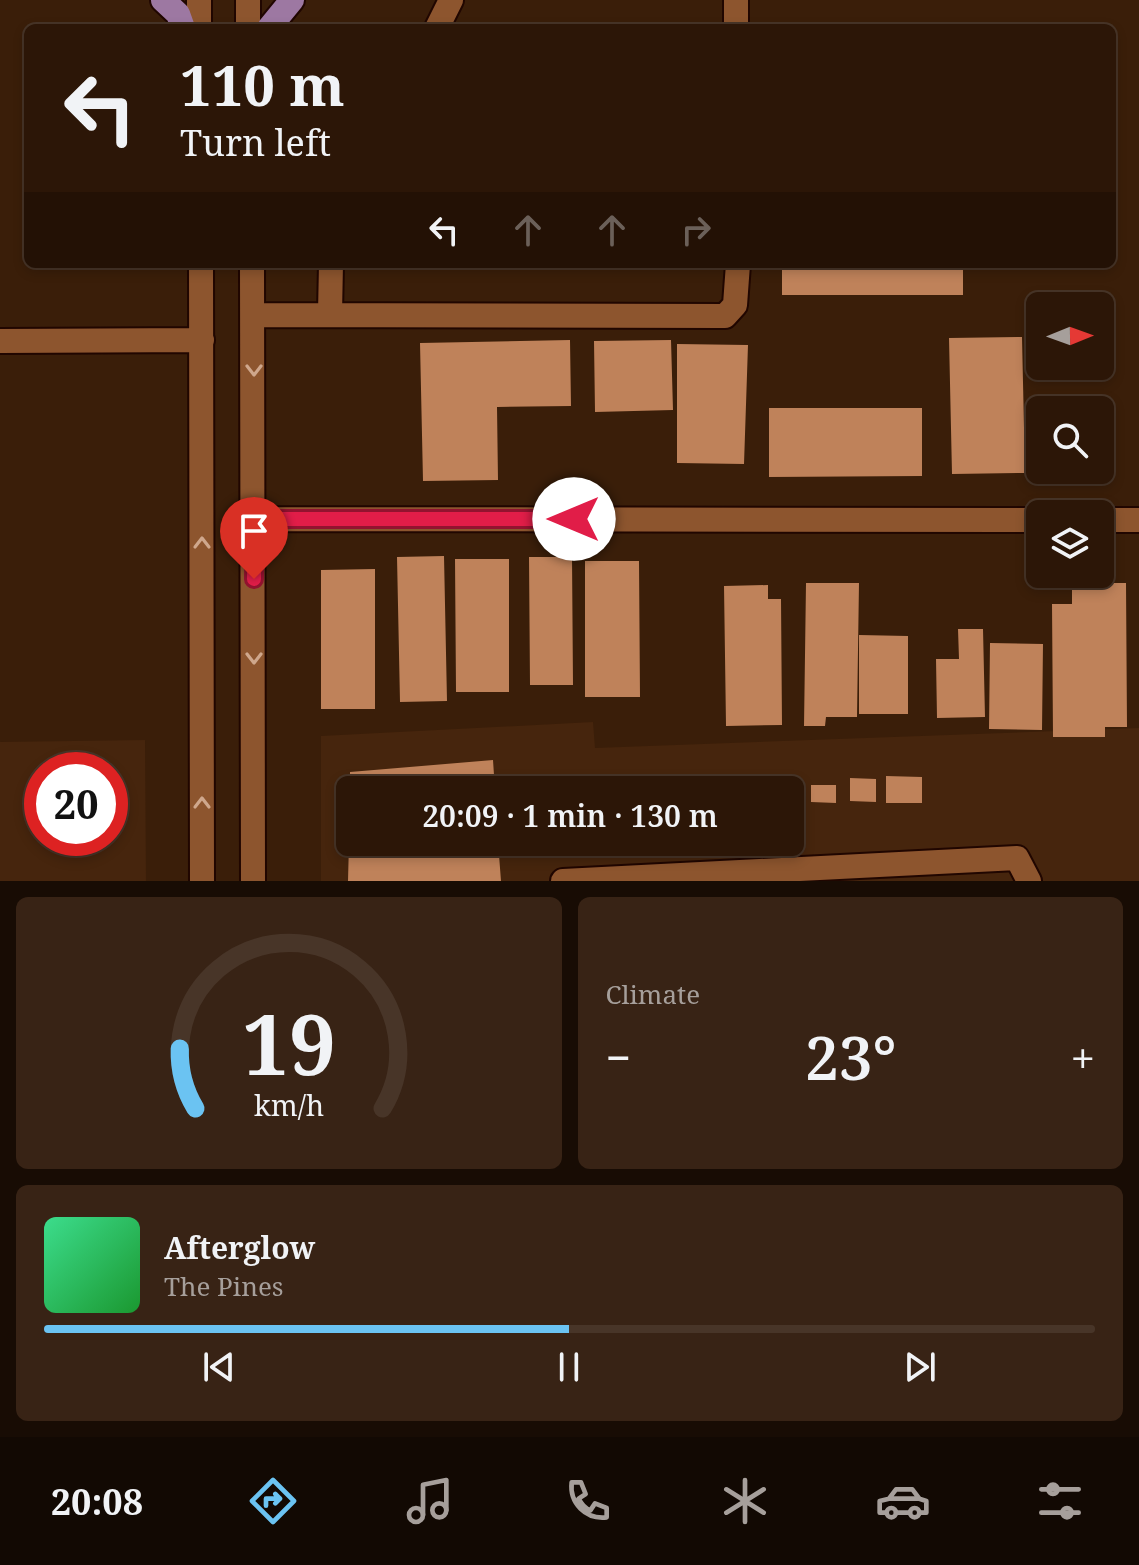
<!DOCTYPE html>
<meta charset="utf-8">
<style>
body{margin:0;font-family:"Noto Serif",serif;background:#382315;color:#f1f3f6;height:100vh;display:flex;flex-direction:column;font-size:30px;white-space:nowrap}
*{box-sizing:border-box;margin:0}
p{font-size:26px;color:#a69f9b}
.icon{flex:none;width:44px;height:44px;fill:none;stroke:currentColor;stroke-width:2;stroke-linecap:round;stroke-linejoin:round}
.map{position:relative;height:881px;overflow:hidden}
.drawer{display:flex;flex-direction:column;gap:16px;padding:16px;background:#180c04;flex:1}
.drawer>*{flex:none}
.top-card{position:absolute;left:24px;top:24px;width:1092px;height:244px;border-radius:12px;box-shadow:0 4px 12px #0003,0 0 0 2px #483528;background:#2c1607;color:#f1f3f6;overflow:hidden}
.needle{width:52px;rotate:89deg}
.tools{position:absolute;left:1026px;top:292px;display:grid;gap:16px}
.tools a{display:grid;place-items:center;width:88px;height:88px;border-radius:12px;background:#2c1607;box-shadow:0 4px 12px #0003,0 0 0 2px #483528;font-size:40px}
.speed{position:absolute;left:24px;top:752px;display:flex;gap:16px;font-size:40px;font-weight:700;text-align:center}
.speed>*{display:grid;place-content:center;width:104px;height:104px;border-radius:50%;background:#2c1607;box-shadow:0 4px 12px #0003,0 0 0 2px #483528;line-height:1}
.speed .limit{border:12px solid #d22;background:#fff;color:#111}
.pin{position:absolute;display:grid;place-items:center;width:68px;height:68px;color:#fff;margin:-82px -34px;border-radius:50% 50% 50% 0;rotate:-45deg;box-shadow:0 0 8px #0007}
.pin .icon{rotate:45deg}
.me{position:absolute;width:88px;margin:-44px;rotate:270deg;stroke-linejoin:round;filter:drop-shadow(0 0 6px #0008)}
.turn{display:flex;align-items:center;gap:28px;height:168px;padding:0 24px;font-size:36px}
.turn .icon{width:104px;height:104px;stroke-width:2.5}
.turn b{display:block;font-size:56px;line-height:68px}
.lanes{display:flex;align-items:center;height:76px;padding:0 24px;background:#0003;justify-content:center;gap:40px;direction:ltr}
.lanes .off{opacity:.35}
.big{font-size:60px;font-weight:600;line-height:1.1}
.drawer .widget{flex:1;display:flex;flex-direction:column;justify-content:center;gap:12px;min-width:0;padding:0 28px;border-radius:12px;background:#382315}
.drawer .dial{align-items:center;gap:0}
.dial svg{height:208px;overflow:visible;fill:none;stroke:#483528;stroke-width:7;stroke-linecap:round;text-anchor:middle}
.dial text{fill:#f1f3f6;stroke:none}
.song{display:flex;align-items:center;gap:24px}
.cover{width:96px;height:96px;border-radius:12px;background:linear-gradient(135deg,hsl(150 70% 55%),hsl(130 70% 35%))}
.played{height:8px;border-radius:4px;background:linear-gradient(90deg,#6bc3f2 50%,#483528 50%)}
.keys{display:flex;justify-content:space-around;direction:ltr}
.heat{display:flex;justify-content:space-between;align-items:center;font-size:44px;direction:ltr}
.drawer .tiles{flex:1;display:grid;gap:16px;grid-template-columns:1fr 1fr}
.widget:last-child{grid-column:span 2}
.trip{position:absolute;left:336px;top:776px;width:468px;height:80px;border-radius:12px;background:#2c1607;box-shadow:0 4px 12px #0003,0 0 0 2px #483528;font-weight:600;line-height:80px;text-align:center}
.tab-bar{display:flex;height:128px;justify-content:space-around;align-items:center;background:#120903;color:#a69f9b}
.tab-bar .icon{width:56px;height:56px}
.tab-bar .active{color:#6bc3f2}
.tab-bar b{font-size:36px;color:#f1f3f6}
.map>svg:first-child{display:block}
.built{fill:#46250d;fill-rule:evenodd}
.building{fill:#bf825a}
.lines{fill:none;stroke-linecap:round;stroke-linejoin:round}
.minor-casing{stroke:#200600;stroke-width:28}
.major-casing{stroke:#200600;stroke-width:28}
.minor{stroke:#8d552e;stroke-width:24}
.major{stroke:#9d78a2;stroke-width:24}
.oneway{stroke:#cfa78c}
.route-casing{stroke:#92132f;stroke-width:20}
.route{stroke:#e11d48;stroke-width:14}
</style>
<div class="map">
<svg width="1139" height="881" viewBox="0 0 1139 881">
<rect width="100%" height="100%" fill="#3a1e09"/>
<!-- built -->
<path class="built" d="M 593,722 L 595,748 L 1139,728 L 1139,881 L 321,881 L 321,736 ZM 350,790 L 790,790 L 790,842 L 350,842 Z
M 145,740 L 146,881 L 0,881 L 0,742 ZM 42,770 L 110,770 L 110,838 L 42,838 Z"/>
<!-- building -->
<path class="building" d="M 782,264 L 963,264 L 963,295 L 782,295 Z
M 1022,337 L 1025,473 L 952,474 L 949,338 Z
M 570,340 L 571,406 L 497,407 L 498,480 L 423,481 L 420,343 Z
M 671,340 L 673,410 L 595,412 L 594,341 Z
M 677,344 L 748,345 L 744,464 L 677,463 Z
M 769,408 L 922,408 L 922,476 L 769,477 Z
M 444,556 L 447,701 L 400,702 L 397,557 Z
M 529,557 L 572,557 L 573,685 L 530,685 Z
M 455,559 L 509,559 L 509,692 L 456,692 Z
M 585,561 L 639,561 L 640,697 L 585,697 Z
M 375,569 L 375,709 L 321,709 L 321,570 Z
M 806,583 L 859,583 L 857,717 L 826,717 L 825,726 L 804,726 Z
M 1072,583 L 1126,583 L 1127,727 L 1105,727 L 1105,737 L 1053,737 L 1052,604 L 1072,604 Z
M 768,585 L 768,599 L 781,599 L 782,725 L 726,726 L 724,586 Z
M 958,629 L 983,629 L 985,717 L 937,718 L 936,659 L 959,659 Z
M 859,635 L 908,636 L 908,714 L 859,714 Z
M 990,643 L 1043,644 L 1042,730 L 989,729 Z
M 493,760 L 495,790 L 350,790 L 350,772 Z
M 886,776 L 922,777 L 922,803 L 886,803 Z
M 850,778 L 876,779 L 876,802 L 850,801 Z
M 752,784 L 784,784 L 784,790 L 753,790 Z
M 811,785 L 836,785 L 836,803 L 811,802 Z
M 349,842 L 498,842 L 501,881 L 348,881 Z"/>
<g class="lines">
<!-- minor casing -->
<g class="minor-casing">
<path id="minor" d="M 248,0 L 248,28
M 736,0 L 736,28
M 199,28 L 199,0
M 437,28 L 451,0
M 201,264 L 202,881
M 252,264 L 253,881
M 330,313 L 331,264
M 253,315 L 725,316 L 735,305 L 738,264
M 0,341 L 202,340
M 255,519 L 1040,520
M 1100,520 L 1139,520
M 563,881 L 1017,858 L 1029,881"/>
</g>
<!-- major casing -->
<g class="major-casing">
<path id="major" d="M 163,0 L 178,14 L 183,28
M 269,28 L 292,0"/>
</g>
<!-- minor -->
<use href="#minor" class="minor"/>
<!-- major -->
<use href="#major" class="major"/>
</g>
<!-- one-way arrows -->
<defs><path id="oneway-chevron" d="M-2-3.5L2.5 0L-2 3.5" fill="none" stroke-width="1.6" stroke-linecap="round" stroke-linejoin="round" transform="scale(2)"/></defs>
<g class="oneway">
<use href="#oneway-chevron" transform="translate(254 370) rotate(90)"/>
<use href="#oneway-chevron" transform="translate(202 543) rotate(-90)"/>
<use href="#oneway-chevron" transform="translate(254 658) rotate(90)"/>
<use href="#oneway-chevron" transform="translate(202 803) rotate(-90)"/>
</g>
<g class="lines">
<!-- route casing -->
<g class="route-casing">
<path id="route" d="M 254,579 L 255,519 L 574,519"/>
</g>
<!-- route -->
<use href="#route" class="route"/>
</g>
</svg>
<div class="tools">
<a><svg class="needle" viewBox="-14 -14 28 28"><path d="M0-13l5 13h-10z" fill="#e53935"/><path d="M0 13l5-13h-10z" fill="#a69f9b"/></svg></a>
<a><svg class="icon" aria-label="search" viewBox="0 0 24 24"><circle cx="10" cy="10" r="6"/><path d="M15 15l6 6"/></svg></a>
<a><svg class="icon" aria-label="layers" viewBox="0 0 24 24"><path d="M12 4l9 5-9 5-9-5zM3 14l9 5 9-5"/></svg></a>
</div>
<div class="speed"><div class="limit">20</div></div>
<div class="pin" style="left:254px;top:579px;background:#d93025"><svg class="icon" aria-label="arrive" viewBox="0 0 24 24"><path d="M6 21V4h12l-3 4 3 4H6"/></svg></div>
<svg class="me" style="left:574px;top:519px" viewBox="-20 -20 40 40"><circle r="19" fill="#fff"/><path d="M0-13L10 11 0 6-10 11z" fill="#e11d48"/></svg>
<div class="trip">20:09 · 1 min · 130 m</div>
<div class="top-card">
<div class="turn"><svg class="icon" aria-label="left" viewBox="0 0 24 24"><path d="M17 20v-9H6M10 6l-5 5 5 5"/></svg><div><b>110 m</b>Turn left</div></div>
<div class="lanes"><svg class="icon" aria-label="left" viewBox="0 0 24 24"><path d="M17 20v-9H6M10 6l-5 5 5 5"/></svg><svg class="icon off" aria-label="ahead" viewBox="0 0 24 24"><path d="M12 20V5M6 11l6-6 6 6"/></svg><svg class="icon off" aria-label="ahead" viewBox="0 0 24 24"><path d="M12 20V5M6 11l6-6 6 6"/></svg><svg class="icon off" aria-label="right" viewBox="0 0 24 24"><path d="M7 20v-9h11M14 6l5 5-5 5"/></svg></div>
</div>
</div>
<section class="drawer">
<div class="tiles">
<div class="widget dial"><svg viewBox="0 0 100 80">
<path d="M14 69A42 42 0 1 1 86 69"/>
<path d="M14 69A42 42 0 0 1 8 46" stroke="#6bc3f2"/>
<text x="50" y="56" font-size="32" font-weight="700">19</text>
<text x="50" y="72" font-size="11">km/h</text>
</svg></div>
<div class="widget"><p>Climate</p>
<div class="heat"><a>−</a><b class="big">23°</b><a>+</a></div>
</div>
<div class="widget">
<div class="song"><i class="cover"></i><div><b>Afterglow</b><p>The Pines</p></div></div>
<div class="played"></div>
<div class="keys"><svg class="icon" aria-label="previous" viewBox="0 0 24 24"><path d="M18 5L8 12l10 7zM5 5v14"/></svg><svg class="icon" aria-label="pause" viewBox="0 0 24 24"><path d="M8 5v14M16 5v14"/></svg><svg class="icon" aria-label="next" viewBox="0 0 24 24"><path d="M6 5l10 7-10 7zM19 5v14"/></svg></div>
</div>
</div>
</section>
<nav class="tab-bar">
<b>20:08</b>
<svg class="icon active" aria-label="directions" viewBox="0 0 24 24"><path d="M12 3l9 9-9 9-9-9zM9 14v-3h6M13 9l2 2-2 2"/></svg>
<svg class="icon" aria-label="music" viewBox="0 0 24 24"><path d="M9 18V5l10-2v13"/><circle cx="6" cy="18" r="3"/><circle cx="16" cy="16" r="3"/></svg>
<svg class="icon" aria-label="phone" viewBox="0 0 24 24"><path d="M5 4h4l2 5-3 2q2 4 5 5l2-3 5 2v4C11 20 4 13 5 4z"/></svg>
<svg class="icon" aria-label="climate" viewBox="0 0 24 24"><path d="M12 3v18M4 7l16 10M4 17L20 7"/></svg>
<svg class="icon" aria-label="car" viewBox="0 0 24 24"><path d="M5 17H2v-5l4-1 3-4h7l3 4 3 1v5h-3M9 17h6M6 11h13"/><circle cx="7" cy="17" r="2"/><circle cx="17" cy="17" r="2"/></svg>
<svg class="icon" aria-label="filters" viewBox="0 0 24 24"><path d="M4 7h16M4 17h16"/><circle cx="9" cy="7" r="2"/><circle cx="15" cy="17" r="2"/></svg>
</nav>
